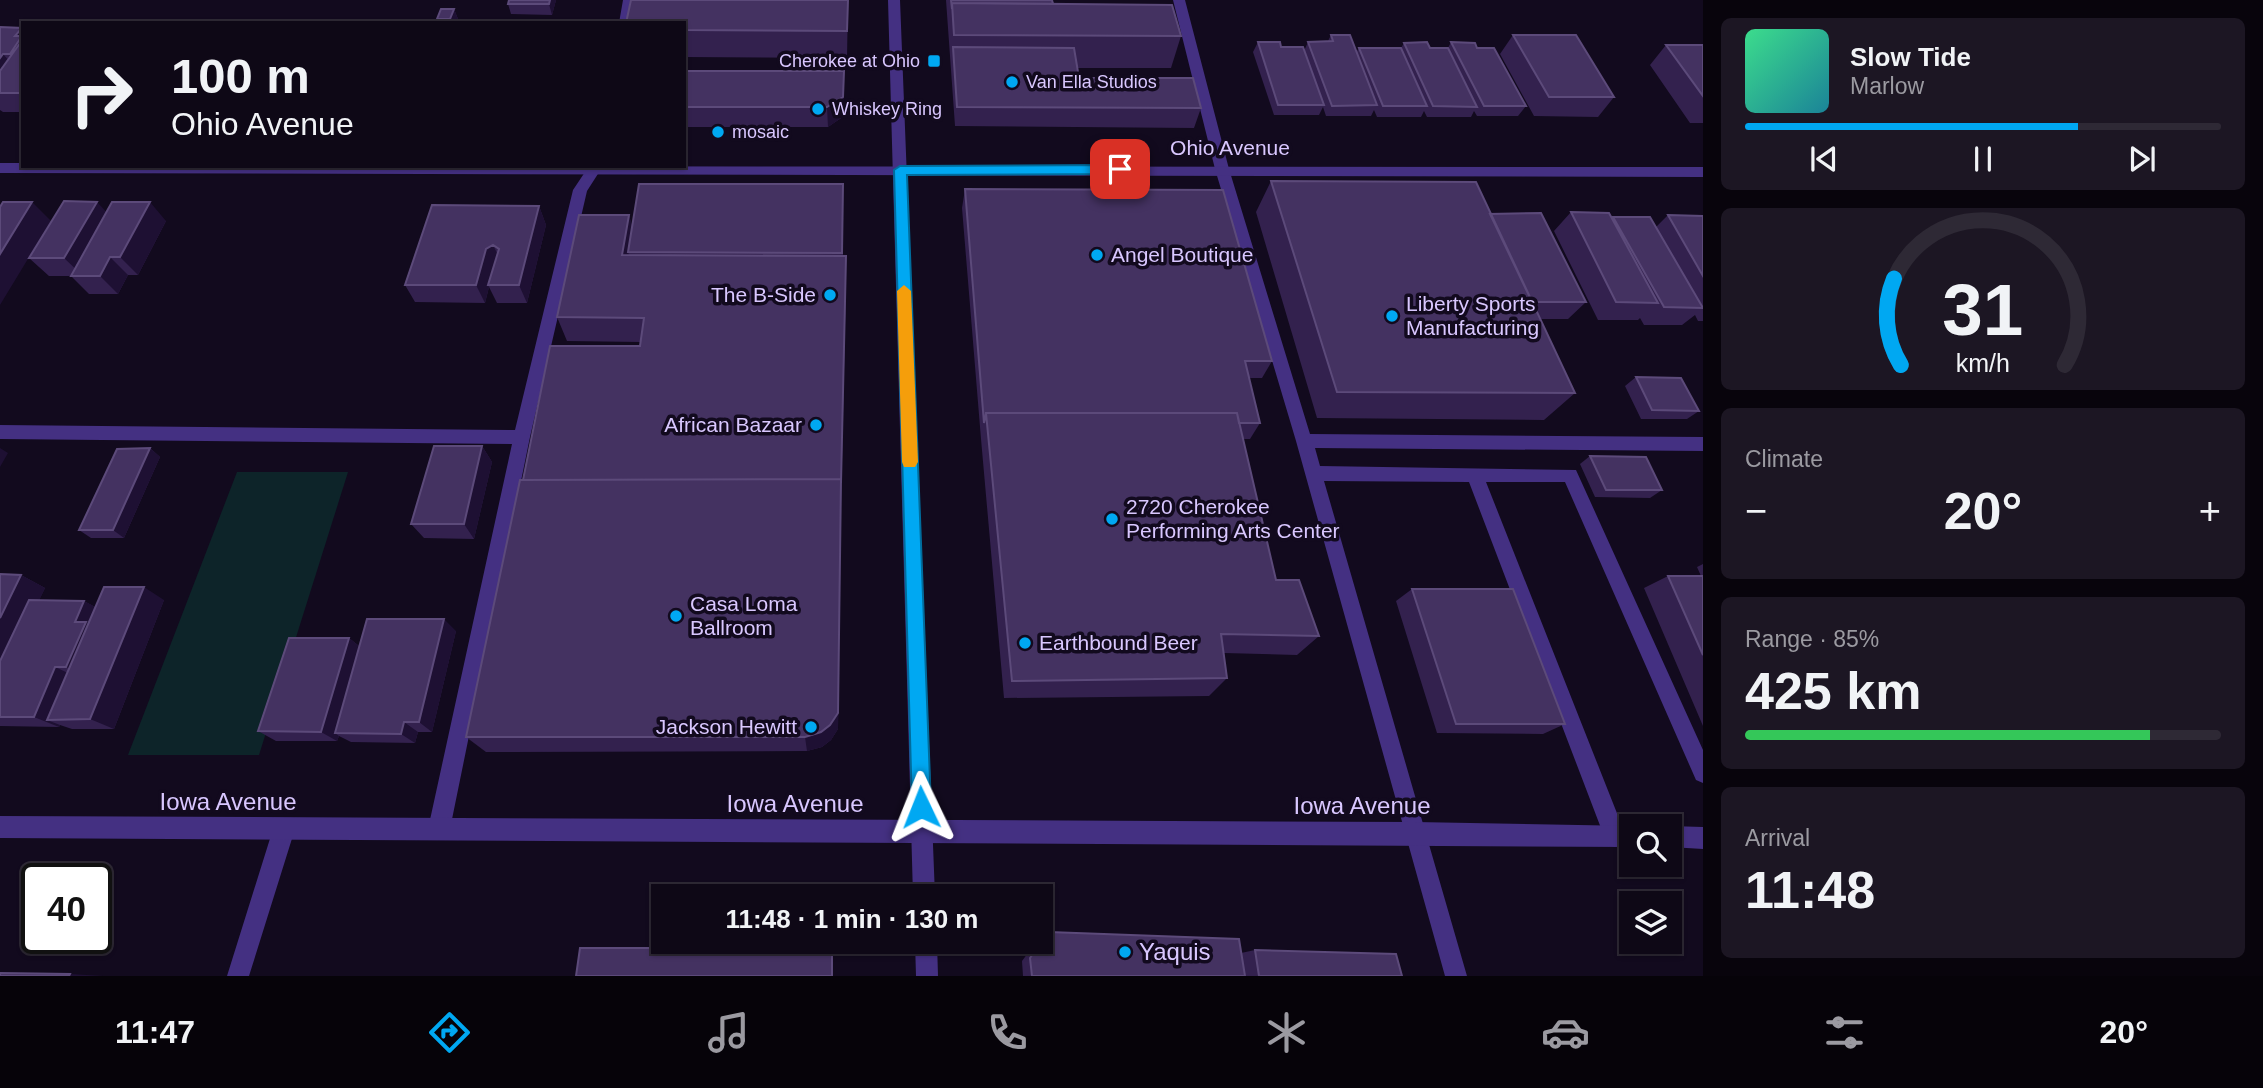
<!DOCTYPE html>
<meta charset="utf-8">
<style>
body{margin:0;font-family:Helvetica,sans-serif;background:#1c1623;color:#f1f3f6;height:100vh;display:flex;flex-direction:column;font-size:26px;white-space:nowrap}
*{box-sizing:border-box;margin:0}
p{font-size:23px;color:#9b9aa1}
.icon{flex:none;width:38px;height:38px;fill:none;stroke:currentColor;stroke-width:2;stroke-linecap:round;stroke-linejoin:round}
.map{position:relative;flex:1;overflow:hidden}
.details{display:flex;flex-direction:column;gap:18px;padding:18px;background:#08040c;width:560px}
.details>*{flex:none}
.guide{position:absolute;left:21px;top:21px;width:665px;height:147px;border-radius:0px;box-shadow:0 2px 5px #0004,0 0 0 2px #2e2935;background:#0e0816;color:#f1f3f6;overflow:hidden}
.fabs{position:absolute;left:1619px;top:814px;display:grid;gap:14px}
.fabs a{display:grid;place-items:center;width:63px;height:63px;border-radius:0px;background:#0e0816;box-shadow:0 2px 5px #0004,0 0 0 2px #2e2935;font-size:35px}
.speed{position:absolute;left:21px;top:863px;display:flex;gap:14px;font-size:35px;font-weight:700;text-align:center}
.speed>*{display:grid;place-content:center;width:91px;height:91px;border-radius:50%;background:#0e0816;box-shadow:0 2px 5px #0004,0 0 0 2px #2e2935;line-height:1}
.speed .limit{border:4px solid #111;border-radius:10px;background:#fff;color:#111}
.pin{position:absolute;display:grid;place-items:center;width:60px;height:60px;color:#fff;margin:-30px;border-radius:14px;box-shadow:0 4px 10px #0006}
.me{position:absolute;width:77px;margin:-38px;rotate:358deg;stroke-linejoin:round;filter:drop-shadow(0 0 5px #0008)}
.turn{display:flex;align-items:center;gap:24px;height:147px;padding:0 35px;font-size:32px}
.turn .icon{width:91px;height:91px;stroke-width:2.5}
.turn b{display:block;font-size:49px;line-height:60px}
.big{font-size:52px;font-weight:700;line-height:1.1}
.details .tile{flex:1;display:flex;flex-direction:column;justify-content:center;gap:10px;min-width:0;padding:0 24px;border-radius:10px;background:#1c1623}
.details .dial{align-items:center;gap:0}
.dial svg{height:182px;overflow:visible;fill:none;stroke:#2e2935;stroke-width:7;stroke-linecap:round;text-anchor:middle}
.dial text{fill:#f1f3f6;stroke:none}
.song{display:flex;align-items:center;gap:21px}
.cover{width:84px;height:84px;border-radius:10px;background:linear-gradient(135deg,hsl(150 70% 55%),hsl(190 70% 35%))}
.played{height:7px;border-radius:4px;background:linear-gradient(90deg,#00a8f2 70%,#2e2935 70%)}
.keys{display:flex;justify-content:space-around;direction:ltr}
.heat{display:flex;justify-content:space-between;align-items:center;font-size:38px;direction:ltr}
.charge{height:10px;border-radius:5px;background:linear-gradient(90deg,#34c759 85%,#2e2935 0)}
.trip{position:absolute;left:651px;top:884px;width:402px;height:70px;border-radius:0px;background:#0e0816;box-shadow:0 2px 5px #0004,0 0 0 2px #2e2935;font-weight:700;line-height:70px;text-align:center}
.tabs{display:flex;height:112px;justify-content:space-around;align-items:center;background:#060309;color:#9b9aa1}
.tabs .icon{width:49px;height:49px}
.tabs .active{color:#00a8f2}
.tabs b{font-size:32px;color:#f1f3f6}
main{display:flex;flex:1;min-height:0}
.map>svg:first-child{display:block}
.green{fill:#0d2429}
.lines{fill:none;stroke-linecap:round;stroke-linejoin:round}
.service{fill:#443082;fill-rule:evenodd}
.minor{fill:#443082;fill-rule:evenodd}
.tertiary{fill:#443082;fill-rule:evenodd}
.wall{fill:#33214e}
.shaded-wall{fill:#1e1033}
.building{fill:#443261;stroke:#5c4a7a;stroke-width:2}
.route{fill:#00a8f2;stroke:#006d9d;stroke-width:2}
.slow{fill:#f59e0b}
.poi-dot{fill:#00a8f2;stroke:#120a1e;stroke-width:2.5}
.labels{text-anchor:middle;stroke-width:7;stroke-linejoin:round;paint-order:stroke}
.far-poi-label{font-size:18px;fill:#d9c7ff;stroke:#120a1e;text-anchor:start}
.street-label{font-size:21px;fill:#d9c7ff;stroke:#120a1e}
.poi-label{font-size:21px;fill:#d9c7ff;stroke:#120a1e;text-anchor:start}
.near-street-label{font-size:24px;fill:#d9c7ff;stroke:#120a1e}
.near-poi-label{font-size:24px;fill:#d9c7ff;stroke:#120a1e;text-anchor:start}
</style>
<main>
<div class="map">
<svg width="1703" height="976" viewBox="0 0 1703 976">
<rect width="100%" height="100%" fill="#120a1e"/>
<!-- green -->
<path class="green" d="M 237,472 L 348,472 L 259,755 L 128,755 Z"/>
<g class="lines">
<!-- service -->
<path class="service" d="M 623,0 L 635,0 L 631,23 L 619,23 Z
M 1173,0 L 1185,0 L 1229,169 L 1310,434 L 1703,437 L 1703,451 L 1315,448 L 1320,466 L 1576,470 L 1703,750 L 1703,783 L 1696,780 L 1565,482 L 1486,482 L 1626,836 L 1623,844 L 1615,847 L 1607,844 L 1604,836 L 1469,482 L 1324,481 L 1467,976 L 1445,976 L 1296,441 L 1215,169 Z
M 589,166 L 603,166 L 587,191 L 530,437 L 450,829 L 446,836 L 439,840 L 432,836 L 428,829 L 512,444 L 0,439 L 0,425 L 515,430 L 573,190 Z
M 284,818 L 291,822 L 295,829 L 249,976 L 227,976 L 273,829 L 277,822 Z"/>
<!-- minor -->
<path class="minor" d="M 0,163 L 23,163 L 23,166 L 1703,167 L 1703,177 L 0,173 Z
M 0,816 L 1415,822 L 1633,826 L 1631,847 L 0,838 Z
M 1670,826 L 1703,827 L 1703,849 L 1670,847 Z"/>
<!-- tertiary -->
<path class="tertiary" d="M 888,0 L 900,0 L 935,896 L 913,896 Z
M 915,942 L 937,942 L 938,976 L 916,976 Z"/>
</g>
<!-- wall -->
<path class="wall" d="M 556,0 L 552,15 L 511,14 L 508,4 Z
M 848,0 L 847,58 L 684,57 L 684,23 Z
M 946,0 L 1052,0 L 1053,4 L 1181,36 L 1171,68 L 1077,68 L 1079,78 L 1201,108 L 1194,128 L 955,126 Z
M 454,9 L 458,19 L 457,23 L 439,23 L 437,19 Z
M 0,27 L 23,29 L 23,112 L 3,112 L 0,110 Z
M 1331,35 L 1357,51 L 1359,48 L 1401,48 L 1404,43 L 1430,48 L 1448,48 L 1451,42 L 1477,48 L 1526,106 L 1518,116 L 1477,116 L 1474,111 L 1471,117 L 1427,117 L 1424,111 L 1421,117 L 1377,117 L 1374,110 L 1371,116 L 1326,116 L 1323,107 L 1319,115 L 1274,115 L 1253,52 L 1258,42 L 1304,51 L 1308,42 L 1328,41 Z
M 1513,35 L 1614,97 L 1598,117 L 1534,116 L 1500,54 Z
M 1666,45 L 1703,45 L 1703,123 L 1690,123 L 1650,65 Z
M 684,71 L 844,71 L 844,116 L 828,127 L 684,127 Z
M 1271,181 L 1490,214 L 1586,302 L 1568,319 L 1540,319 L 1575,393 L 1544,420 L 1317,418 L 1256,212 Z
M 843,184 L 843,256 L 846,281 L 841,504 L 838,729 L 831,740 L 822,747 L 807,751 L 486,752 L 466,737 L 523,480 L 640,346 L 640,342 L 567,341 L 557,317 L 629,215 L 632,227 Z
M 965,189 L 1272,361 L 1262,378 L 1249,378 L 1260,423 L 1250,439 L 1243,439 L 1276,580 L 1319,636 L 1297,655 L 1224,653 L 1227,678 L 1209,696 L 1004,698 L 981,439 L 962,208 Z
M 539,206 L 546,225 L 527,303 L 497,303 L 489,287 L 485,303 L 415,302 L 405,285 Z
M 107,212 L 166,221 L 138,275 L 128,275 L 118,294 L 89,294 L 71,276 L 49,276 L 29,258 Z
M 1571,212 L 1612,218 L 1613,217 L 1656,227 L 1668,215 L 1703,216 L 1703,321 L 1698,321 L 1695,315 L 1682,325 L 1644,325 L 1640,318 L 1638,320 L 1598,320 L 1554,231 Z
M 1636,377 L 1699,411 L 1687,419 L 1641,419 L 1625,386 Z
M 482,446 L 492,462 L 474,539 L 424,538 L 411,524 Z
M 150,448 L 160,457 L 124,538 L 91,538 L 79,530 Z
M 1590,456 L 1662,490 L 1650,498 L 1595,497 L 1580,464 Z
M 1703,564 L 1703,726 L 1644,588 L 1668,576 L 1701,576 L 1697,567 Z
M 0,574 L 21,575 L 45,588 L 39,600 L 84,601 L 95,607 L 164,600 L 114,729 L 72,729 L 60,725 L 59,727 L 0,726 Z
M 1412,589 L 1565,724 L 1543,734 L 1437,733 L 1396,601 Z
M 456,631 L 432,732 L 418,732 L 415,743 L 351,742 L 339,736 L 337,741 L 276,741 L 258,731 L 349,638 L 359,646 Z
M 1049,932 L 1241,953 L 1255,950 L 1402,976 L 1023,976 L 1022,961 L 1036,942 L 1041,942 L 1041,936 Z"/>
<!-- shaded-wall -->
<path class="shaded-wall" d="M 550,0 L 556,0 L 552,15 L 549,4 Z
M 454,9 L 458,19 L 457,23 L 452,23 L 450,19 Z
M 22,28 L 23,29 L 23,69 L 10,54 L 15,36 Z
M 3,54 L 20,73 L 0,93 L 0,58 Z
M 844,71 L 844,116 L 828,127 L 827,107 Z
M 32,202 L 51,221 L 0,305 L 0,254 Z
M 97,202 L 114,220 L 83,276 L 64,258 Z
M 150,202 L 166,221 L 138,275 L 120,257 Z
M 539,206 L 546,225 L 527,303 L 519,285 Z
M 629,215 L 636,240 L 628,252 L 632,266 L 622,255 Z
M 493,245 L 502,263 L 488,285 L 489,287 L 485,303 L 476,285 L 486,249 Z
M 846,256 L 846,281 L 841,504 L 841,483 Z
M 110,257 L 128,275 L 118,294 L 100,276 Z
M 482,446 L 492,462 L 474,539 L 464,524 Z
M 0,448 L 8,453 L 0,467 Z
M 150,448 L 160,457 L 124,538 L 113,530 Z
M 841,479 L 838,729 L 831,740 L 822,747 L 807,751 L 805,737 Z
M 21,575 L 45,588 L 0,683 L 0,618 Z
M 144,587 L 164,600 L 114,729 L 90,719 Z
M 84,601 L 107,613 L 90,678 L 66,667 L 75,622 Z
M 444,619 L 456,631 L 432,732 L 419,722 Z
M 349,638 L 364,650 L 335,733 L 339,736 L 337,741 L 321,732 Z
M 55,667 L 79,678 L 47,720 L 60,725 L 59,727 L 34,717 Z
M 404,722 L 418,732 L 415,743 L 401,734 Z
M 70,974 L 103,976 L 69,976 Z"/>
<!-- building -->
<path class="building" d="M 509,0 L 550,0 L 549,4 L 508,4 Z
M 631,0 L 848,0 L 847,31 L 684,30 L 684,23 L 626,23 Z
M 951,0 L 1052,0 L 1053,4 L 952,3 L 952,9 Z
M 952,3 L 1172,5 L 1181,36 L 954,35 Z
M 441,9 L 454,9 L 450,19 L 437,19 Z
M 0,27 L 22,28 L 15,36 L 22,36 L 10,54 L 3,54 L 0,58 Z
M 1331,35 L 1350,35 L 1377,105 L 1332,106 L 1308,42 L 1333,41 Z
M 1513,35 L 1576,35 L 1614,97 L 1549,97 Z
M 23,39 L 23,90 L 21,93 L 0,93 L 0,71 Z
M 1258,42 L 1280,42 L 1281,47 L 1303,47 L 1324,105 L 1278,105 Z
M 1427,42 L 1430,48 L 1448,48 L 1477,107 L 1433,106 L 1404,43 Z
M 1451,42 L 1475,43 L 1477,48 L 1494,48 L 1526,106 L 1484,106 Z
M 1666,45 L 1703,45 L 1703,96 Z
M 953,47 L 1074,48 L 1079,78 L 1193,78 L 1201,108 L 957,107 Z
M 1359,48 L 1401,48 L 1427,106 L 1383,106 Z
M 684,71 L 844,71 L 843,97 L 827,107 L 684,107 Z
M 1271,181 L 1476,182 L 1575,393 L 1337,392 Z
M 639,184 L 843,184 L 842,253 L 628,252 Z
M 965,189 L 1223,190 L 1272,361 L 1245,361 L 1260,423 L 1239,423 L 1237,413 L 986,413 L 984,423 Z
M 64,201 L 97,202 L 64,258 L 29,258 Z
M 3,202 L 32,202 L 0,254 L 0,207 Z
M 112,202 L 150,202 L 120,257 L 110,257 L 100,276 L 71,276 Z
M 432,205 L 539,206 L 519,285 L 488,285 L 499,249 L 493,245 L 486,249 L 476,285 L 405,285 Z
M 1571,212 L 1609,213 L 1658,303 L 1616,302 Z
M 1541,213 L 1586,302 L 1532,302 L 1490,214 Z
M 579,215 L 629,215 L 622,255 L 846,256 L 841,483 L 841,479 L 523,480 L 550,346 L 640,346 L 644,318 L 557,317 Z
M 1668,215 L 1703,216 L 1703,276 Z
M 1613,217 L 1650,217 L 1703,308 L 1664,307 Z
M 1636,377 L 1681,378 L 1699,411 L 1652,410 Z
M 986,413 L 1237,413 L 1276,580 L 1299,580 L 1319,636 L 1221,634 L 1227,678 L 1012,681 Z
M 434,446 L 482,446 L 464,524 L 411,524 Z
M 150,448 L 113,530 L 79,530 L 117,449 Z
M 1590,456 L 1646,457 L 1662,490 L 1606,490 Z
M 841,479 L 838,713 L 830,725 L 821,732 L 805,737 L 466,737 L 520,480 Z
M 0,574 L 21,575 L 0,618 Z
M 1668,576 L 1703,576 L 1703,655 Z
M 104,587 L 144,587 L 90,719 L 47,720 Z
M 1412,589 L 1513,589 L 1565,724 L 1456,724 Z
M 29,600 L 84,601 L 75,622 L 86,622 L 66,667 L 55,667 L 34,717 L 0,717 L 0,661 Z
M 367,619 L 444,619 L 419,722 L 404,722 L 401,734 L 335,733 Z
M 289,638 L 349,638 L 321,732 L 258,731 Z
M 1049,932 L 1239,939 L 1245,976 L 1032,976 L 1030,958 Z
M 580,948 L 832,948 L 832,976 L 576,976 Z
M 1255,950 L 1396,954 L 1402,976 L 1259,976 Z
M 0,973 L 70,974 L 69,976 L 0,976 Z"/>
<!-- route -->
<path class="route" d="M 1120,165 L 1126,169 L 1120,174 L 907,175 L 931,807 L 928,813 L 921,816 L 914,813 L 912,807 L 894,170 L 900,166 Z"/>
<!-- slow -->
<path class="slow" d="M 904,285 L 911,291 L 918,462 L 915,467 L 904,467 L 902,462 L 897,291 Z"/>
<!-- markers -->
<g class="poi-dot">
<rect x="927" y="54" width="14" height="14" rx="3.5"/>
<circle cx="1012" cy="82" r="7"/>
<circle cx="818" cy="109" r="7"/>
<circle cx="718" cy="132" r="7"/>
<circle cx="1097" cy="255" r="7"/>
<circle cx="830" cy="295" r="7"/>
<circle cx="1392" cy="316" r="7"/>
<circle cx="816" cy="425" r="7"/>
<circle cx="1112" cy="519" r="7"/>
<circle cx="676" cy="616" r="7"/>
<circle cx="1025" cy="643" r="7"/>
<circle cx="811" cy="727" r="7"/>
<circle cx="1125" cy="952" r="7"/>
</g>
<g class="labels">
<!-- far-poi labels -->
<g class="far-poi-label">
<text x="920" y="67" text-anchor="end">Cherokee at Ohio</text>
<text x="1026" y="88">Van Ella Studios</text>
<text x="832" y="115">Whiskey Ring</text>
<text x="732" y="138">mosaic</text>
</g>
<!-- street labels -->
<g class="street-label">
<text x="1230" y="155">Ohio Avenue</text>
</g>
<!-- poi labels -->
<g class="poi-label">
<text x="1111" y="262">Angel Boutique</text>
<text x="816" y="302" text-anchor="end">The B-Side</text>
<text x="1406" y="311">Liberty Sports<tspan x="1406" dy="24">Manufacturing</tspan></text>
<text x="802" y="432" text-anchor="end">African Bazaar</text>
<text x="1126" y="514">2720 Cherokee<tspan x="1126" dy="24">Performing Arts Center</tspan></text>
<text x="690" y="611">Casa Loma<tspan x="690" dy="24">Ballroom</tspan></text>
<text x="1039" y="650">Earthbound Beer</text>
<text x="797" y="734" text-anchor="end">Jackson Hewitt</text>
</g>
<!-- near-street labels -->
<g class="near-street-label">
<text x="228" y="810">Iowa Avenue</text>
<text x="795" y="812">Iowa Avenue</text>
<text x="1362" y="814">Iowa Avenue</text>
</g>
<!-- near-poi labels -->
<g class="near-poi-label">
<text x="1139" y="960">Yaquis</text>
</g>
</g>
</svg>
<div class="fabs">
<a><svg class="icon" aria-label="search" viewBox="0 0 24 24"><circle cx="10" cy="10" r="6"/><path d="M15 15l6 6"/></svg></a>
<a><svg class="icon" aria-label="layers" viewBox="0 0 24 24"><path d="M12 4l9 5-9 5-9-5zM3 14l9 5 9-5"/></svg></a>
</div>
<div class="speed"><div class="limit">40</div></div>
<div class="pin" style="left:1120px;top:169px;background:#d93025"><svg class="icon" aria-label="arrive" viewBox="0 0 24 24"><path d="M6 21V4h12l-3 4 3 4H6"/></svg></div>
<svg class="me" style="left:921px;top:807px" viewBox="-20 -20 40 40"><path d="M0-17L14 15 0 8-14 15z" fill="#00a8f2" stroke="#fff" stroke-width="4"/></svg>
<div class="trip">11:48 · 1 min · 130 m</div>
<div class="guide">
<div class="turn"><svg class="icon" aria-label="right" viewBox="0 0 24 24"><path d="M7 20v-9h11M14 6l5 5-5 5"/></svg><div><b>100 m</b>Ohio Avenue</div></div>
</div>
</div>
<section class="details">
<div class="tile">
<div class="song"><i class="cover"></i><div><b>Slow Tide</b><p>Marlow</p></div></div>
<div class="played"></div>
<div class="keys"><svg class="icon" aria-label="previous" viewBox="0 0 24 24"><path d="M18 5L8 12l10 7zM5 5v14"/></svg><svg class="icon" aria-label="pause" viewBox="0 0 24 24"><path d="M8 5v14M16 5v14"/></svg><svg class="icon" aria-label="next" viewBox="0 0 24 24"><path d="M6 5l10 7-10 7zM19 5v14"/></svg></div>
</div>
<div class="tile dial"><svg viewBox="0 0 100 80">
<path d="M14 69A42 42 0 1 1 86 69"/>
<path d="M14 69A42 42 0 0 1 11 31" stroke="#00a8f2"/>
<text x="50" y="56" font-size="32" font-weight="700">31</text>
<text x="50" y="72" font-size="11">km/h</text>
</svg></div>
<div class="tile"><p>Climate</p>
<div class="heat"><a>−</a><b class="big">20°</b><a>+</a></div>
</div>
<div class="tile"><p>Range · 85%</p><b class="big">425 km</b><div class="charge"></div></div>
<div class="tile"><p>Arrival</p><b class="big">11:48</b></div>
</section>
</main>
<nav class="tabs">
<b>11:47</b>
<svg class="icon active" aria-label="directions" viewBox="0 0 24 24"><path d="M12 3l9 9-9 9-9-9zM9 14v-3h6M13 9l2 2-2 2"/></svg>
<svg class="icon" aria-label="music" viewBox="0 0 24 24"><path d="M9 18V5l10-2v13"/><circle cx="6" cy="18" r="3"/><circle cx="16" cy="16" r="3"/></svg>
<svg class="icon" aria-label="phone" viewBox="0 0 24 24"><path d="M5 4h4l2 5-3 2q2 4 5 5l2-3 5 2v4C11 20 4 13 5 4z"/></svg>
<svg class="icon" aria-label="climate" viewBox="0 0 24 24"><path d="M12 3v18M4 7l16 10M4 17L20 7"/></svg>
<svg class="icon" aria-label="car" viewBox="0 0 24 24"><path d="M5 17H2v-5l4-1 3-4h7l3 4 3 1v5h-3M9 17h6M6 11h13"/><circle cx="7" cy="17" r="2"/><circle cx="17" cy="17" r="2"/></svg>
<svg class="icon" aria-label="filters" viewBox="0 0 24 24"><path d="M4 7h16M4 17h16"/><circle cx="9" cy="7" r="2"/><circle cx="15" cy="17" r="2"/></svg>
<b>20°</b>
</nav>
